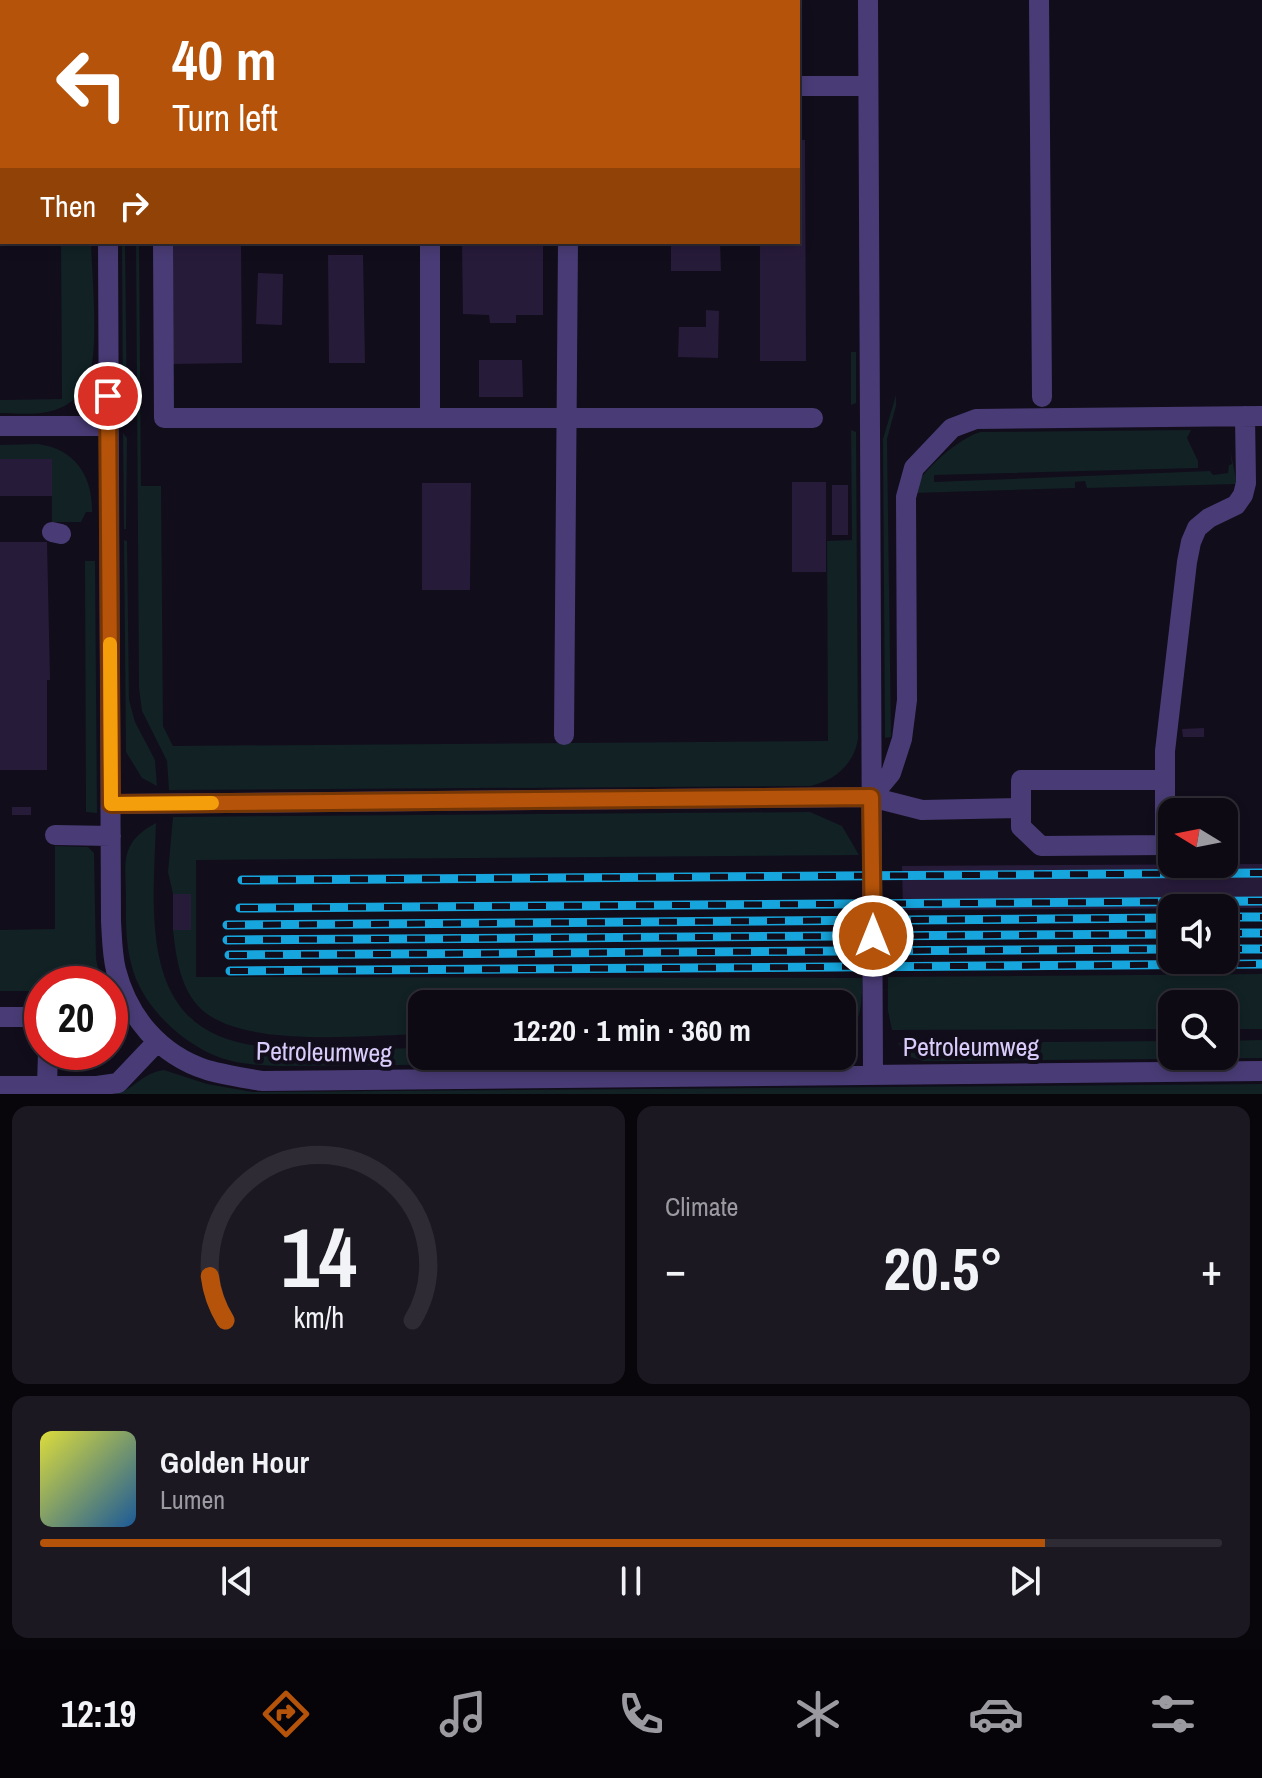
<!DOCTYPE html>
<meta charset="utf-8">
<style>
body{margin:0;font-family:"Archivo Narrow",sans-serif;background:#1c1822;color:#f1f3f6;height:100vh;display:flex;flex-direction:column;font-size:30px;white-space:nowrap}
*{box-sizing:border-box;margin:0}
p{font-size:26px;color:#9b9aa0}
.icon{flex:none;width:44px;height:44px;fill:none;stroke:currentColor;stroke-width:2;stroke-linecap:round;stroke-linejoin:round}
.map{position:relative;height:1094px;overflow:hidden}
.details{display:flex;flex-direction:column;gap:12px;padding:12px;background:#08060b;flex:1}
.details>*{flex:none}
.hud{position:absolute;left:0px;top:0px;width:800px;height:244px;box-shadow:0 4px 12px #0003,0 0 0 2px #2e2b34;background:#b45309;color:#fff;overflow:hidden}
.needle{width:52px;rotate:280deg}
.tools{position:absolute;left:1158px;top:798px;display:grid;gap:16px}
.tools a{display:grid;place-items:center;width:80px;height:80px;border-radius:16px;background:#0e0a14;box-shadow:0 4px 12px #0003,0 0 0 2px #2e2b34;font-size:40px}
.speed{position:absolute;left:24px;top:966px;display:flex;gap:16px;font-size:40px;font-weight:700;text-align:center}
.speed>*{display:grid;place-content:center;width:104px;height:104px;border-radius:50%;background:#0e0a14;box-shadow:0 4px 12px #0003,0 0 0 2px #2e2b34;line-height:1}
.speed .limit{border:12px solid #d22;background:#fff;color:#111}
.pin{position:absolute;display:grid;place-items:center;width:68px;height:68px;color:#fff;margin:-34px;border:4px solid #fff;border-radius:50%;box-shadow:0 2px 8px #0007}
.me{position:absolute;width:88px;margin:-44px;rotate:0deg;stroke-linejoin:round;filter:drop-shadow(0 0 6px #0008)}
.turn{display:flex;align-items:center;gap:28px;height:168px;padding:0 40px;font-size:36px}
.turn .icon{width:104px;height:104px;stroke-width:2.5}
.turn b{display:block;font-size:56px;line-height:68px}
.then{display:flex;align-items:center;height:76px;padding:0 40px;background:#0003;gap:16px;font-size:30px}
.big{font-size:60px;font-weight:700;line-height:1.1}
.details .card{flex:1;display:flex;flex-direction:column;justify-content:center;gap:12px;min-width:0;padding:0 28px;border-radius:16px;background:#1c1822}
.details .dial{align-items:center;gap:0}
.dial svg{height:208px;overflow:visible;fill:none;stroke:#2e2b34;stroke-width:7;stroke-linecap:round;text-anchor:middle}
.dial text{fill:#f1f3f6;stroke:none}
.song{display:flex;align-items:center;gap:24px}
.cover{width:96px;height:96px;border-radius:12px;background:linear-gradient(135deg,hsl(60 70% 55%),hsl(210 70% 35%))}
.played{height:8px;border-radius:4px;background:linear-gradient(90deg,#b45309 85%,#2e2b34 85%)}
.keys{display:flex;justify-content:space-around;direction:ltr}
.heat{display:flex;justify-content:space-between;align-items:center;font-size:44px;direction:ltr}
.details .tiles{flex:1;display:grid;gap:12px;grid-template-columns:1fr 1fr}
.card:last-child{grid-column:span 2}
.trip{position:absolute;left:408px;top:990px;width:448px;height:80px;border-radius:16px;background:#0e0a14;box-shadow:0 4px 12px #0003,0 0 0 2px #2e2b34;font-weight:700;line-height:80px;text-align:center}
.dock{display:flex;height:128px;justify-content:space-around;align-items:center;background:#060408;color:#9b9aa0}
.dock .icon{width:56px;height:56px}
.dock .active{color:#b45309}
.dock b{font-size:36px;color:#f1f3f6}
.map>svg:first-child{display:block}
.grass{fill:#112124}
.building{fill:#271b3a}
.lines{fill:none;stroke-linecap:round;stroke-linejoin:round}
.minor{stroke:#493c76;stroke-width:20}
.rail-casing{stroke:#16a5dc;stroke-width:9}
.rail{stroke:#120d1b;stroke-width:6;stroke-dasharray:18;stroke-linecap:butt}
.route-casing{stroke:#753606;stroke-width:20}
.route{stroke:#b45309;stroke-width:14}
.slow{stroke:#f59e0b;stroke-width:14}
.labels{text-anchor:middle;stroke-width:8;stroke-linejoin:round;paint-order:stroke}
.street-label{font-size:26px;fill:#d9ccfa;stroke:#120d1b}
</style>
<div class="map">
<svg width="1262" height="1094" viewBox="0 0 1262 1094">
<rect width="100%" height="100%" fill="#120d1b"/>
<!-- grass -->
<path class="grass" d="M 61,242 L 91,242 C 92,277 99,346 89,377 C 84,393 71,405 55,410 C 38,416 18,413 0,413 L 0,400 L 62,399 Z
M 122,242 L 125,242 L 127,414 L 123,422 Z
M 136,242 L 139,242 L 141,486 L 161,486 L 163,726 L 173,746 L 828,741 L 827,541 L 852,540 L 851,430 L 856,432 L 858,738 C 855,763 835,781 810,786 L 169,790 L 167,761 L 142,711 L 139,688 Z
M 851,352 L 856,352 L 856,403 L 851,405 Z
M 896,395 L 896,406 L 887,439 L 891,737 L 885,738 L 883,439 Z
M 1191,430 L 1187,438 L 1198,461 L 1198,468 L 934,475 L 934,482 L 1210,471 L 1213,475 L 1228,473 L 1229,465 L 1232,464 L 1230,449 L 1237,484 L 1087,488 L 1085,481 L 1075,482 L 1075,488 L 913,493 C 918,473 961,436 981,432 Z
M 123,433 L 127,438 L 126,529 L 124,529 Z
M 38,444 C 75,449 93,476 92,512 L 86,512 L 81,522 L 52,522 L 52,459 L 0,459 L 0,445 Z
M 124,540 L 127,541 L 129,700 L 135,722 L 155,760 L 157,786 L 142,778 L 126,752 Z
M 85,561 L 95,561 L 97,813 L 86,812 Z
M 810,812 L 842,826 L 859,855 L 196,860 L 196,977 L 863,978 C 861,994 864,1031 842,1032 L 842,1004 L 422,1004 L 422,1034 C 365,1035 244,1049 201,1009 C 180,989 176,957 173,930 L 191,929 L 191,894 L 173,894 L 168,872 L 173,817 Z
M 156,823 C 155,858 152,892 155,928 C 164,1037 229,1051 324,1049 C 356,1049 389,1049 422,1048 L 422,1056 L 836,1056 L 831,1061 L 282,1066 C 262,1065 241,1065 221,1058 C 182,1044 140,1005 131,963 C 125,940 126,918 126,895 C 125,859 121,842 156,823 Z
M 55,846 L 88,847 L 94,853 L 96,959 L 100,977 L 49,979 L 47,984 L 42,984 L 42,991 L 0,991 L 0,930 L 55,929 Z
M 1262,974 L 1262,1029 L 1224,1029 L 1224,1004 L 1172,1004 L 1172,1029 L 892,1030 L 888,1011 L 888,977 Z
M 1262,1040 L 1262,1058 L 923,1061 L 908,1056 L 898,1043 L 1172,1041 L 1172,1056 L 1224,1056 L 1224,1041 Z
M 164,1070 L 207,1084 L 253,1092 L 1262,1084 L 1262,1094 L 113,1094 C 134,1091 141,1073 164,1070 Z"/>
<!-- building -->
<path class="building" d="M 798,140 L 805,140 L 806,361 L 760,361 L 760,242 L 798,242 Z
M 168,242 L 241,242 L 242,363 L 169,364 Z
M 462,242 L 543,242 L 543,315 L 516,315 L 516,323 L 490,323 L 489,315 L 463,314 Z
M 671,242 L 720,242 L 721,271 L 671,271 Z
M 328,255 L 363,255 L 365,363 L 329,363 Z
M 258,273 L 283,274 L 282,325 L 256,324 Z
M 706,310 L 719,311 L 718,358 L 678,357 L 679,327 L 706,327 Z
M 479,360 L 522,360 L 523,397 L 479,397 Z
M 0,459 L 52,459 L 52,496 L 0,496 Z
M 792,482 L 826,482 L 826,572 L 792,572 Z
M 422,483 L 471,483 L 470,590 L 422,590 Z
M 832,485 L 848,485 L 848,535 L 832,535 Z
M 0,542 L 47,542 L 50,680 L 47,680 L 47,770 L 0,770 Z
M 1204,728 L 1204,737 L 1183,737 L 1182,729 Z
M 12,807 L 31,807 L 31,815 L 12,815 Z
M 1262,864 L 1262,908 L 903,910 L 902,866 Z
M 173,894 L 191,894 L 191,930 L 173,930 Z"/>
<g class="lines">
<!-- minor -->
<path class="minor" d="M 106,0 L 106,2
M 162,0 L 162,2
M 868,0 L 873,1074
M 1039,0 L 1042,397
M 798,86 L 868,86
M 108,242 L 111,921 C 112,937 112,954 116,970 C 128,1017 160,1055 207,1070 C 225,1075 244,1078 262,1081 L 1262,1071
M 163,242 L 164,418 L 813,418
M 430,242 L 430,417
M 0,426 L 109,426
M 52,532 L 61,534
M 564,735 L 568,242
M 1165,780 L 1021,780 L 1021,827 L 1041,846 L 1165,845 L 1165,751 L 1187,562 L 1191,542 L 1197,528 L 1209,518 L 1236,505 L 1243,495 L 1246,483 L 1245,416
M 871,797 L 891,773 L 902,739 L 907,700 L 906,497 L 914,468 L 952,428 L 976,419 L 1262,416
M 111,804 L 871,797 L 922,810 L 1021,808
M 55,835 L 111,836
M 0,1017 L 42,1017
M 0,1086 L 97,1086 L 118,1083 L 157,1042
M 47,1086 L 48,1052"/>
<!-- rail casing -->
<g class="rail-casing">
<path id="rail" d="M 242,880 L 1262,873
M 240,908 L 1262,901
M 1224,917 L 1262,917
M 227,925 L 1172,918
M 1224,933 L 1262,933
M 227,940 L 1172,934
M 1224,949 L 1262,949
M 229,955 L 1172,949
M 230,971 L 1262,964"/>
</g>
<!-- rail -->
<use href="#rail" class="rail"/>
</g>
<g class="lines">
<!-- route casing -->
<g class="route-casing">
<path id="route" d="M 108,396 L 111,804 L 871,797 L 873,936"/>
</g>
<!-- route -->
<use href="#route" class="route"/>
<!-- slow -->
<path class="slow" d="M 110,644 L 111,804 L 212,803"/>
</g>
<g class="labels">
<!-- street labels -->
<g class="street-label">
<text x="971" y="1056">Petroleumweg</text>
<text transform="translate(324 1052) rotate(1)" y="9">Petroleumweg</text>
</g>
</g>
</svg>
<div class="tools">
<a><svg class="needle" viewBox="-14 -14 28 28"><path d="M0-13l5 13h-10z" fill="#e53935"/><path d="M0 13l5-13h-10z" fill="#9b9aa0"/></svg></a>
<a><svg class="icon" aria-label="sound" viewBox="0 0 24 24"><path d="M4 9h4l5-4v14l-5-4H4zM17 9q2 3 0 6"/></svg></a>
<a><svg class="icon" aria-label="search" viewBox="0 0 24 24"><circle cx="10" cy="10" r="6"/><path d="M15 15l6 6"/></svg></a>
</div>
<div class="speed"><div class="limit">20</div></div>
<div class="pin" style="left:108px;top:396px;background:#d93025"><svg class="icon" aria-label="arrive" viewBox="0 0 24 24"><path d="M6 21V4h12l-3 4 3 4H6"/></svg></div>
<svg class="me" style="left:873px;top:936px" viewBox="-20 -20 40 40"><circle r="17" fill="#b45309" stroke="#fff" stroke-width="3"/><path d="M0-11L8 9 0 5-8 9z" fill="#fff"/></svg>
<div class="trip">12:20 · 1 min · 360 m</div>
<div class="hud">
<div class="turn"><svg class="icon" aria-label="left" viewBox="0 0 24 24"><path d="M17 20v-9H6M10 6l-5 5 5 5"/></svg><div><b>40 m</b>Turn left</div></div>
<div class="then">Then<svg class="icon" aria-label="right" viewBox="0 0 24 24"><path d="M7 20v-9h11M14 6l5 5-5 5"/></svg></div>
</div>
</div>
<section class="details">
<div class="tiles">
<div class="card dial"><svg viewBox="0 0 100 80">
<path d="M14 69A42 42 0 1 1 86 69"/>
<path d="M14 69A42 42 0 0 1 8 52" stroke="#b45309"/>
<text x="50" y="56" font-size="32" font-weight="700">14</text>
<text x="50" y="72" font-size="11">km/h</text>
</svg></div>
<div class="card"><p>Climate</p>
<div class="heat"><a>−</a><b class="big">20.5°</b><a>+</a></div>
</div>
<div class="card">
<div class="song"><i class="cover"></i><div><b>Golden Hour</b><p>Lumen</p></div></div>
<div class="played"></div>
<div class="keys"><svg class="icon" aria-label="previous" viewBox="0 0 24 24"><path d="M18 5L8 12l10 7zM5 5v14"/></svg><svg class="icon" aria-label="pause" viewBox="0 0 24 24"><path d="M8 5v14M16 5v14"/></svg><svg class="icon" aria-label="next" viewBox="0 0 24 24"><path d="M6 5l10 7-10 7zM19 5v14"/></svg></div>
</div>
</div>
</section>
<nav class="dock">
<b>12:19</b>
<svg class="icon active" aria-label="directions" viewBox="0 0 24 24"><path d="M12 3l9 9-9 9-9-9zM9 14v-3h6M13 9l2 2-2 2"/></svg>
<svg class="icon" aria-label="music" viewBox="0 0 24 24"><path d="M9 18V5l10-2v13"/><circle cx="6" cy="18" r="3"/><circle cx="16" cy="16" r="3"/></svg>
<svg class="icon" aria-label="phone" viewBox="0 0 24 24"><path d="M5 4h4l2 5-3 2q2 4 5 5l2-3 5 2v4C11 20 4 13 5 4z"/></svg>
<svg class="icon" aria-label="climate" viewBox="0 0 24 24"><path d="M12 3v18M4 7l16 10M4 17L20 7"/></svg>
<svg class="icon" aria-label="car" viewBox="0 0 24 24"><path d="M5 17H2v-5l4-1 3-4h7l3 4 3 1v5h-3M9 17h6M6 11h13"/><circle cx="7" cy="17" r="2"/><circle cx="17" cy="17" r="2"/></svg>
<svg class="icon" aria-label="filters" viewBox="0 0 24 24"><path d="M4 7h16M4 17h16"/><circle cx="9" cy="7" r="2"/><circle cx="15" cy="17" r="2"/></svg>
</nav>
